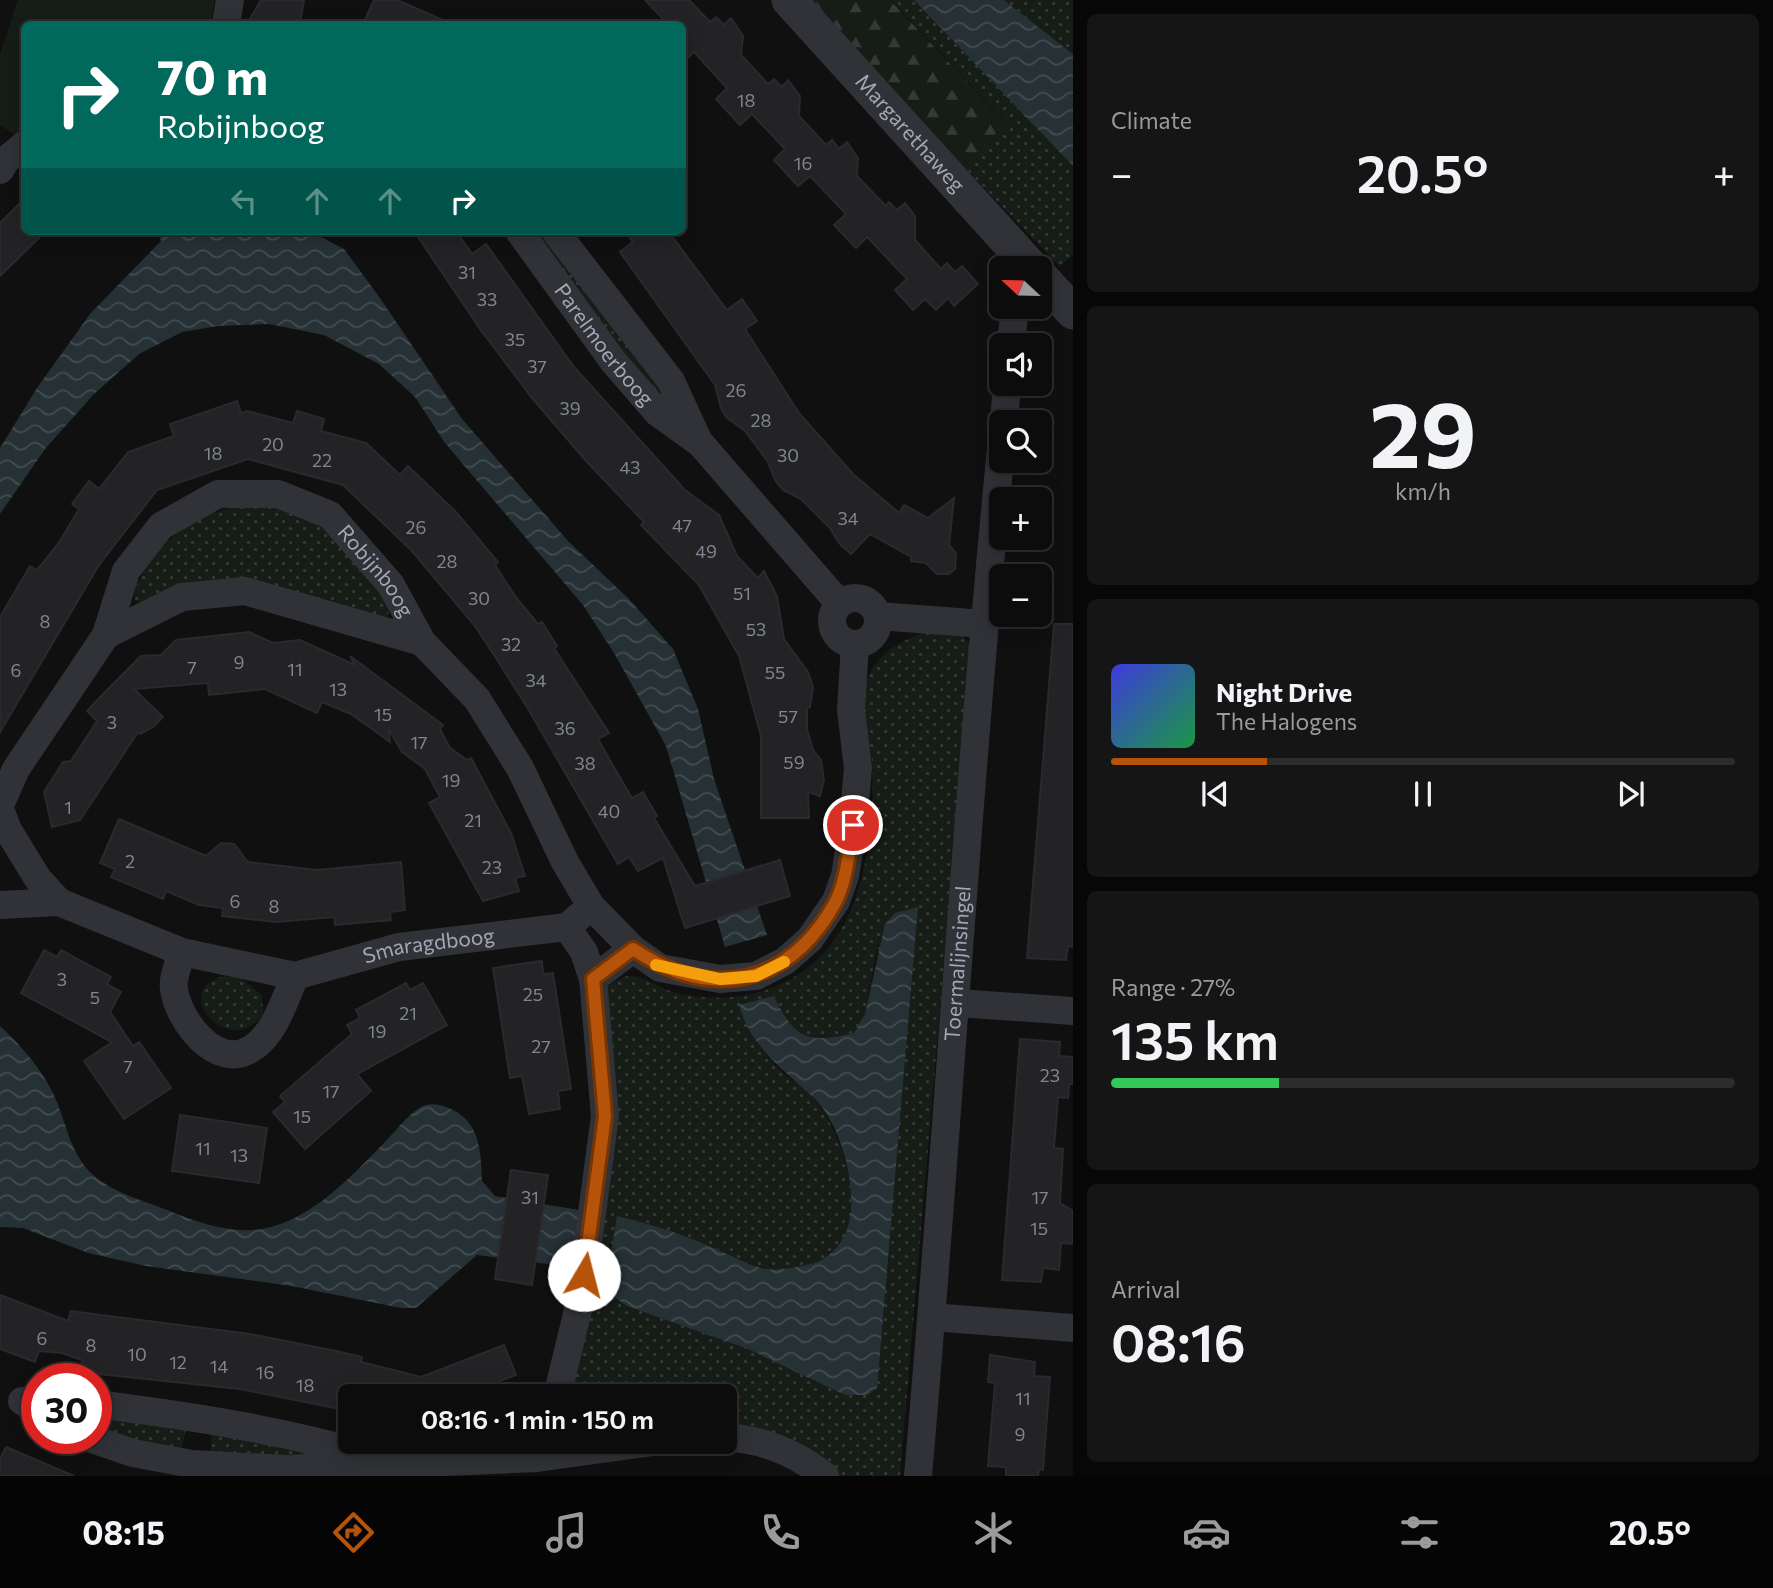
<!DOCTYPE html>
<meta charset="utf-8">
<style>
body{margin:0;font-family:Commissioner,sans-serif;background:#151516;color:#f1f3f6;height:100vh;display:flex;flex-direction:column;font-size:26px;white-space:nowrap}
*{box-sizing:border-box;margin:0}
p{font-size:23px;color:#9a9b9d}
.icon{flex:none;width:38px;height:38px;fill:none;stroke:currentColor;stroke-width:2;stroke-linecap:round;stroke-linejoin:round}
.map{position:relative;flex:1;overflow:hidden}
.drawer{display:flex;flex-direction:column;gap:14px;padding:14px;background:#070707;width:700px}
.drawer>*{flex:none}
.hud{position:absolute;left:21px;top:21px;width:665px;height:214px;border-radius:10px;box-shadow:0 4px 18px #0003,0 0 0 2px #2c2c2e;background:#00695c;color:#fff;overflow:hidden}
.needle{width:46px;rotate:292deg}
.buttons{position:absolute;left:989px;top:256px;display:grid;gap:14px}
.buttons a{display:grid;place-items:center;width:63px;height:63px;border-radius:10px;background:#0c0c0d;box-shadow:0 4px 18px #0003,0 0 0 2px #2c2c2e;font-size:35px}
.speed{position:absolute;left:21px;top:1363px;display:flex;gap:14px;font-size:35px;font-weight:700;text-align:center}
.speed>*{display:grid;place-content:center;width:91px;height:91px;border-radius:50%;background:#0c0c0d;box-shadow:0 4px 18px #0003,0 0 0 2px #2c2c2e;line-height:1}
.speed .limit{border:10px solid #d22;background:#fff;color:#111}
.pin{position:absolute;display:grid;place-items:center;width:60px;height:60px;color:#fff;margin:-30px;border:4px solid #fff;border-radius:50%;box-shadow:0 2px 7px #0007}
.me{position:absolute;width:77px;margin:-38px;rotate:8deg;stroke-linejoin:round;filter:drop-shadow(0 0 5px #0008)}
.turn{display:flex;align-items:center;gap:24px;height:147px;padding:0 21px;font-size:32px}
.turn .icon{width:91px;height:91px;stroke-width:2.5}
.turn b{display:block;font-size:49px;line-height:60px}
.lanes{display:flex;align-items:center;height:66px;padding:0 21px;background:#0003;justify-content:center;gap:35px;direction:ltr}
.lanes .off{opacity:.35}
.big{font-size:52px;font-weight:600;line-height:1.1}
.drawer .card{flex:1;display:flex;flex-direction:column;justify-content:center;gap:10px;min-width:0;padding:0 24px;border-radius:10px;background:#151516}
.drawer .dial{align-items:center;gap:0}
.dial b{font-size:91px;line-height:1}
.song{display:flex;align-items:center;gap:21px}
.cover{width:84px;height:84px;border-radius:10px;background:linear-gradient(135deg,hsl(240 70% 55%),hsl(140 70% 35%))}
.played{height:7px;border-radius:4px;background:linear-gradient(90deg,#b45309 25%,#2c2c2e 25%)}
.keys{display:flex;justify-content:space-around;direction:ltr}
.heat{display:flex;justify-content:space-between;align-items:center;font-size:38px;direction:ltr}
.charge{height:10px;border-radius:5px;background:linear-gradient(90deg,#34c759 27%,#2c2c2e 0)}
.trip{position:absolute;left:338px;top:1384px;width:399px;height:70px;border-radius:10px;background:#0c0c0d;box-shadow:0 4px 18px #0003,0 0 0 2px #2c2c2e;font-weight:600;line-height:70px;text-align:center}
.tab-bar{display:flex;height:112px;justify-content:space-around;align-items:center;background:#050505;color:#9a9b9d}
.tab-bar .icon{width:49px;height:49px}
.tab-bar .active{color:#b45309}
.tab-bar b{font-size:32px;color:#f1f3f6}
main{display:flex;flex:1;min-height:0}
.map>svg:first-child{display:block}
.grass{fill:url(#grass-dots);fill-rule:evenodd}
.forest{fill:url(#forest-firs)}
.garden{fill:#161c16}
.water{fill:url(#water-waves)}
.building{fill:#232326;stroke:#2a2a2e;stroke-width:2}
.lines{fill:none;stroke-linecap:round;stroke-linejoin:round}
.minor{stroke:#313237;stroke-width:28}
.tertiary{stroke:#313237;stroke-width:35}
.route-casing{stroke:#753606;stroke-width:18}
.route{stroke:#b45309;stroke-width:12}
.slow{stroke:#f59e0b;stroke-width:12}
.labels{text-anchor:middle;stroke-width:7;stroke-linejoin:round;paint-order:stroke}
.number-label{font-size:18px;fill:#80868f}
.street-label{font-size:21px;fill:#a0a8b3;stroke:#0b0b0c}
</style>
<main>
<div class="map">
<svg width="1073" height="1476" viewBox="0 0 1073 1476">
<defs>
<pattern id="grass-dots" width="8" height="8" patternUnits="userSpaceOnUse" patternTransform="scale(1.75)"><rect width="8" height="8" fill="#161c16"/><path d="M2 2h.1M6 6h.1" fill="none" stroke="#353a36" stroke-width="1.8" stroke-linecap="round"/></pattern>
<pattern id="forest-firs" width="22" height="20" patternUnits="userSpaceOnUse" patternTransform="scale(1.75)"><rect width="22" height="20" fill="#161c16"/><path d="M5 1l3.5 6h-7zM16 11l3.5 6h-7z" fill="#353a36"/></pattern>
<pattern id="water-waves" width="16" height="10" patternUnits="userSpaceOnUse" patternTransform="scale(1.75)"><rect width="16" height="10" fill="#263136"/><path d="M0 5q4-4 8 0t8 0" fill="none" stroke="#424c51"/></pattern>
</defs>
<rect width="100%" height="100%" fill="#101011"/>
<!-- grass -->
<path class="grass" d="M 891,0 L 914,0 L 1073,166 L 1073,254 L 1060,267 L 963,166 L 1006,122 Z
M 1004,0 L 1073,0 L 1073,54 Z
M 530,231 L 542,231 L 641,360 L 670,405 L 666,407 Z
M 262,504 C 283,510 306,515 324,528 C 342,542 387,592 389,615 L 383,621 L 321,599 L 136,602 C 131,591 139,581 144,572 C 170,527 212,506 262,504 Z
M 938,628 L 958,631 L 971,645 L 900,1476 L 838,1476 L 725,1430 L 724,1396 L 573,1396 L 570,1377 L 606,988 C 613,982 619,977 629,976 C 644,975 659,988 673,992 C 735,1008 800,991 837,936 C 868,889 875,817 872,762 C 870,737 859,708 866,683 C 877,649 908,637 938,628 ZM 879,937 L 845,1395 L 748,1349 L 627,1306 L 617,1216 C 652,1224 684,1236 718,1249 C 732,1255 747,1265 761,1268 C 779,1272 803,1268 819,1261 C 878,1237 845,1139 817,1102 C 808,1090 792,1081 781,1071 C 762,1053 746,1030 740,1005 L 774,996 C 794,1039 808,1044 854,1033 L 865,1014 Z
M 226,976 L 242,979 L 262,995 L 263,1015 C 226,1061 167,987 226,976 Z
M 96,1415 L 186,1429 L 181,1452 L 96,1429 Z
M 212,1432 L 341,1459 L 210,1454 Z"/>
<!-- forest -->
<path class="forest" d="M 807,0 L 890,0 L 1006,123 L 963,166 Z"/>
<!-- garden -->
<path class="garden" d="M 18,0 L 215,0 L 211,24 L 24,24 L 24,132 L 18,137 L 0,125 L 0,54 Z"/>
<!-- water -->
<path class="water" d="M 914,0 L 1004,0 L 1073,54 L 1073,166 Z
M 159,231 L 309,231 L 344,249 L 380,298 L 462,419 L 568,541 L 629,599 L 673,649 L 698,709 L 714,779 L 767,935 L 725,947 L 666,746 L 614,653 L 583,605 L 445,443 L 415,397 L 379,364 L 324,335 L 269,324 L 218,326 L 182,332 L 139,354 L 93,395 L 45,449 L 0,514 L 0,448 L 37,388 L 90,314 L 161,241 Z
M 918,907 L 877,1388 L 867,1395 L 845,1395 L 748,1349 L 627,1306 L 610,1294 L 608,1271 L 617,1216 C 652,1224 684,1235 717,1249 C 731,1255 746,1264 761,1268 C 778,1272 797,1267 814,1263 C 830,1258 844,1242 848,1226 C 859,1190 841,1124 814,1098 C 784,1070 750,1047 739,1005 L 774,996 C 794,1039 808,1044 854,1033 L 865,1014 L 885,924 L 895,913 Z
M 0,1026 C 23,1047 45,1073 57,1102 C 67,1127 71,1153 91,1173 C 111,1192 142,1200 167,1210 C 193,1221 225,1232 254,1230 C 305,1226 349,1179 383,1144 C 395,1132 407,1115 421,1107 C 430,1103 438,1104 446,1107 C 480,1119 481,1150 482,1181 L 495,1196 L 579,1210 L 571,1267 L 477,1255 L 416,1308 L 401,1308 L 292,1286 L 146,1266 L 88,1253 L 23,1228 L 0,1227 Z"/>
<!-- building -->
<path class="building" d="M 261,0 L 304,0 L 300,24 L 247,24 Z
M 374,0 L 397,0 L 452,24 L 363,24 Z
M 645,0 L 689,0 L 710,22 L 716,17 L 724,25 L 731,18 L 743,36 L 741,55 L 768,84 L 774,79 L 782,87 L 788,80 L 800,96 L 799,116 L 826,145 L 832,140 L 839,149 L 847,142 L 858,158 L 857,176 L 886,206 L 889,202 L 897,210 L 905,203 L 915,216 L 915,240 L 941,269 L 947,263 L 955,272 L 962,266 L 978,284 L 954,306 L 948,298 L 936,310 L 925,299 L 913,310 L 895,290 L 907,279 L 867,237 L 856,248 L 834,225 L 846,214 L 810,176 L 798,186 L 774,160 L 785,149 L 752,114 L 740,125 L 716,99 L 727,88 L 694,52 L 682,63 L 682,24 L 668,24 Z
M 24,199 L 24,231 L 46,231 L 0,276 L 0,223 Z
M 414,231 L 456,231 L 472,254 L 486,244 L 574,367 L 685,490 L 719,515 L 737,556 L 758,578 L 764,571 L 777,596 L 784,639 L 808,672 L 813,687 L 810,707 L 807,708 L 807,729 L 813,750 L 821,760 L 824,780 L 820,796 L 808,792 L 809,818 L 761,818 L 761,736 L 739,656 L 699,585 L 641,525 L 644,522 L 587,462 L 532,398 L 480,329 Z
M 625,231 L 668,231 L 727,310 L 742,299 L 757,321 L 745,329 L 799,413 L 853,474 L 899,513 L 904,505 L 928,518 L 954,498 L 949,545 L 956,553 L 955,569 L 949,574 L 937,574 L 926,563 L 911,561 L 911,557 L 870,534 L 851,554 L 839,543 L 830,528 L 801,499 L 783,490 L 775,480 L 768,462 L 745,431 L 726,417 L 721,408 L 715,385 L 620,252 L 633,242 Z
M 237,401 L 241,413 L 247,411 L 293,423 L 297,411 L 324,419 L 321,431 L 366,443 L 400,475 L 408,466 L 456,512 L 498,562 L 495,565 L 515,596 L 538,624 L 542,622 L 557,646 L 554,648 L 609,733 L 598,739 L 615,769 L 632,798 L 643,792 L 657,816 L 654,818 L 695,886 L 780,860 L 790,896 L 685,928 L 663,858 L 638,871 L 629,857 L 618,864 L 527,707 L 494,655 L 475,626 L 412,551 L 343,485 L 248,459 L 157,490 L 99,565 L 0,732 L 0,617 L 30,566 L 37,570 L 60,541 L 79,509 L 72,504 L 89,481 L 99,489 L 128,452 L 174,436 L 170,424 Z
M 1054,624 L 1073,624 L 1073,947 L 1068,946 L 1066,960 L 1027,958 Z
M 249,632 L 273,643 L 300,640 L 355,665 L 350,656 L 443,725 L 440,729 L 450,748 L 467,760 L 471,758 L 511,833 L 525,876 L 515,878 L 519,891 L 483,901 L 429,803 L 440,797 L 425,769 L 402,752 L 389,729 L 390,742 L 351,714 L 322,702 L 317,713 L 265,689 L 209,695 L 208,683 L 134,689 L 163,717 L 153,727 L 140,734 L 138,732 L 80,820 L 52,827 L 44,792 L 63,762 L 71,761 L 97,721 L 87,711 L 105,692 L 141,656 L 161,655 L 176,640 Z
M 119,819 L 206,856 L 221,843 L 234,844 L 248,862 L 317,870 L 401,862 L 405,910 L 390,912 L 391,920 L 335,925 L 334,917 L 276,922 L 222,916 L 223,908 L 199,905 L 166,891 L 163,899 L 111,877 L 115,869 L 100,863 Z
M 44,950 L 57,957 L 61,950 L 111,977 L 107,984 L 121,992 L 110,1012 L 133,1046 L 139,1042 L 171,1088 L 124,1119 L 84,1061 L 112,1042 L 21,993 Z
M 542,961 L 543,974 L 553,973 L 571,1089 L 558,1091 L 560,1109 L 529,1114 L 522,1076 L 510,1078 L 493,968 Z
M 406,983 L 410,990 L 423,983 L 447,1025 L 357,1074 L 371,1091 L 305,1149 L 273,1112 L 285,1102 L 280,1096 L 352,1034 L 347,1025 L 360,1018 L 356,1010 Z
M 1020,1039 L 1060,1042 L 1059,1056 L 1073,1057 L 1073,1084 L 1069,1084 L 1068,1098 L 1058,1097 L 1054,1148 L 1063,1149 L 1060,1203 L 1073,1211 L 1073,1244 L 1061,1243 L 1059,1270 L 1043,1268 L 1041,1282 L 1002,1280 Z
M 180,1115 L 267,1128 L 259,1183 L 172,1171 Z
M 511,1170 L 548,1175 L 532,1285 L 495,1279 Z
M 0,1295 L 68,1321 L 71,1311 L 250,1334 L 336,1351 L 362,1357 L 361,1362 L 421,1377 L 504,1345 L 516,1375 L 500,1381 L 505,1396 L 350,1396 L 350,1411 L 240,1389 L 81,1372 L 82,1360 L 62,1353 L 39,1351 L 35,1362 L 0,1349 Z
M 990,1355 L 1035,1362 L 1034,1376 L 1050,1377 L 1043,1470 L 1039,1469 L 1038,1476 L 1006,1476 L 1006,1467 L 988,1466 L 995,1383 L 988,1382 Z
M 6,1447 L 74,1476 L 0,1476 L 0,1459 Z"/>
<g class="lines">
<!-- minor -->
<g class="minor">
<path d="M 226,24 L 230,0"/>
<path d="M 0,170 L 6,160 L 24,145"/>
<path id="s1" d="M 519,231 L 613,361 L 658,413 L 701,444 L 839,603"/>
<path d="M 555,231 L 671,381 L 699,442"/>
<path d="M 1011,345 L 1015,306"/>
<path d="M 1004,422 L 1007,383"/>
<circle cx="855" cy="621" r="23"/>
<path d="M 878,616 L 984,624"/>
<path d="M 422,642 L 477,699 L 520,768 L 565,862 L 591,906 L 633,949 L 660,968 L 720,979 L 756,976 L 785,961 L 810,939 L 836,901 L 845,876 L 853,825 L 858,768 L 851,710 L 855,644"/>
<path id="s2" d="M 0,805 L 16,769 L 106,635 L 126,571 L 161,526 L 218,494 L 278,494 L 330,515 L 391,585 L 422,642 L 245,591 L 182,597 L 106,635"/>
<path id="s3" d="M 0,809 L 8,830 L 38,879 L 59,902 L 182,952 L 295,976 L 399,947 L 567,927"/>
<path d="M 0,905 L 59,902"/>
<path d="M 581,915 L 567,927 L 584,952 L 593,979"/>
<path d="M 182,952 C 179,963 172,978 174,989 C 178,1020 216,1071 251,1049 C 275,1034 284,1001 295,976"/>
<path d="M 957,1003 L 1073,1011"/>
<path d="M 932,1317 L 1073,1328"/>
<path d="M 557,1396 L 580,1302 L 605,1116 L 593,979 L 633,949"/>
<path d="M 37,1402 L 22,1401 L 37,1410"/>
<path d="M 96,1404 C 190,1416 283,1430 374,1457"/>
<path d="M 724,1437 C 762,1439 796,1453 825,1476"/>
<path d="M 89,1438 L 133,1453 L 192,1464 L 286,1469 L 537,1458 L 653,1442"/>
<path id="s4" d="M 918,1476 C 948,1134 967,791 1001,449"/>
</g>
<!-- tertiary -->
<g class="tertiary">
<path id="s5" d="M 789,0 L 1032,268"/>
<path d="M 1040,276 L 1073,312"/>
</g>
</g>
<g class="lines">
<!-- route casing -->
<g class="route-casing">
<path id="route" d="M 584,1275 L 605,1116 L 593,979 L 633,949 C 711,1001 788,987 835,903 C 847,880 849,850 853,825"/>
</g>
<!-- route -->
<use href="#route" class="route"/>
<!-- slow -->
<path class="slow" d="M 656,965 L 720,979 L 756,976 L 784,962"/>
</g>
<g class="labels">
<!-- number labels -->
<g class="number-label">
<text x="746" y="107">18</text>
<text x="803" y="170">16</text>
<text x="467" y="279">31</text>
<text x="487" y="306">33</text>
<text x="515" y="346">35</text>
<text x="537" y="373">37</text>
<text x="736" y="397">26</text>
<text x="570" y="415">39</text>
<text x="761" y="427">28</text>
<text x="273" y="451">20</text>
<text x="213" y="460">18</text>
<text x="788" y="462">30</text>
<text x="322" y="467">22</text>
<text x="630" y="474">43</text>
<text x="848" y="525">34</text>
<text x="682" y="532">47</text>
<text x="416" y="534">26</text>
<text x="706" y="558">49</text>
<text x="447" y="568">28</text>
<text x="742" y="600">51</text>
<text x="479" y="605">30</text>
<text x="45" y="628">8</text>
<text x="756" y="636">53</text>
<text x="511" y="651">32</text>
<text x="239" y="669">9</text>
<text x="192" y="674">7</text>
<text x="295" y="676">11</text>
<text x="16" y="677">6</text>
<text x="775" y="679">55</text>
<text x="536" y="687">34</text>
<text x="338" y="696">13</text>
<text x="383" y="721">15</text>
<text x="788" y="723">57</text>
<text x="112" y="729">3</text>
<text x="565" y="735">36</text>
<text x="419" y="749">17</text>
<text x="794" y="769">59</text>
<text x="585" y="770">38</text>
<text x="451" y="787">19</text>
<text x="68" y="814">1</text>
<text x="609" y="818">40</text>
<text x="473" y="827">21</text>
<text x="130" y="868">2</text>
<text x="492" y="874">23</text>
<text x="235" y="908">6</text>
<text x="274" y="913">8</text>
<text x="62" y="986">3</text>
<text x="533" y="1001">25</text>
<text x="95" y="1004">5</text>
<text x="408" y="1020">21</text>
<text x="377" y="1038">19</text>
<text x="541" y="1053">27</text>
<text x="128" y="1073">7</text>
<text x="1050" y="1082">23</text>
<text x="331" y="1098">17</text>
<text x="302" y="1123">15</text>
<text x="203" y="1155">11</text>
<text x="239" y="1162">13</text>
<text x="530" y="1204">31</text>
<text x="1040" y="1204">17</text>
<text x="1039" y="1235">15</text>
<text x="42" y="1345">6</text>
<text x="91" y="1352">8</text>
<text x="137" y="1361">10</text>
<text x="178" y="1369">12</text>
<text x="219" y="1373">14</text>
<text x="265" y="1379">16</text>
<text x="305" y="1392">18</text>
<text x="1023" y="1405">11</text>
<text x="1020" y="1441">9</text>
</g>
<!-- street labels -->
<g class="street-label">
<text dy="7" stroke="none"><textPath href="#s5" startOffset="180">Margarethaweg</textPath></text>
<text dy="7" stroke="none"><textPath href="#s1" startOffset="142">Parelmoerboog</textPath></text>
<text dy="7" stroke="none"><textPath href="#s2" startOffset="579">Robijnboog</textPath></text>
<text dy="7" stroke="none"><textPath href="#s3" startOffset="497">Smaragdboog</textPath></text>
<text dy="7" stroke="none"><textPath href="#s4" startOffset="514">Toermalijnsingel</textPath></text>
</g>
</g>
</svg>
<div class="buttons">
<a><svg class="needle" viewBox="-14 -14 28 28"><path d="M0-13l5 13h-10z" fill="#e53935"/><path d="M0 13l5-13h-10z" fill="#9a9b9d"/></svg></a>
<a><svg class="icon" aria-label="sound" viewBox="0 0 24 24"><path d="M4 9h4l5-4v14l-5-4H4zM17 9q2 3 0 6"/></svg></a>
<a><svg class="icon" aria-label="search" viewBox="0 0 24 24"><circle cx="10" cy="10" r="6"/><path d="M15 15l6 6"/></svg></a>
<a>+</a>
<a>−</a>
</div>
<div class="speed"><div class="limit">30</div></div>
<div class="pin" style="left:853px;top:825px;background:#d93025"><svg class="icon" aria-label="arrive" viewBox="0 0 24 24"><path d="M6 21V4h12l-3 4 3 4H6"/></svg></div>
<svg class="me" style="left:584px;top:1275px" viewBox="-20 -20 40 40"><circle r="19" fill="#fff"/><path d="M0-13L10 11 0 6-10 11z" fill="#b45309"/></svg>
<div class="trip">08:16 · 1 min · 150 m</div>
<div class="hud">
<div class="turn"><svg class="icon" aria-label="right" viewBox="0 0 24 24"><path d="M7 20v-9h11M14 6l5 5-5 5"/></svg><div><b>70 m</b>Robijnboog</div></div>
<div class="lanes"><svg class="icon off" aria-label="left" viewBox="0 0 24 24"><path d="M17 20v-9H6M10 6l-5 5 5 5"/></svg><svg class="icon off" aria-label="ahead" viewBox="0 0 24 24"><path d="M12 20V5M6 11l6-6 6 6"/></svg><svg class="icon off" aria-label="ahead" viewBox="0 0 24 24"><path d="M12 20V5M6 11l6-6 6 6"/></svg><svg class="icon" aria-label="right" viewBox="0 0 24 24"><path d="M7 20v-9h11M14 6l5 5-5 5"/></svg></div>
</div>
</div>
<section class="drawer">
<div class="card"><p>Climate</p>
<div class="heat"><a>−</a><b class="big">20.5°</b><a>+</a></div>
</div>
<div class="card dial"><b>29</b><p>km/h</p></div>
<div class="card">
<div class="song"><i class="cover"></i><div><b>Night Drive</b><p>The Halogens</p></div></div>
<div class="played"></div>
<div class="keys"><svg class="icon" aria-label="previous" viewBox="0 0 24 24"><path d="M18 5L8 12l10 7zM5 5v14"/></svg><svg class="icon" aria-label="pause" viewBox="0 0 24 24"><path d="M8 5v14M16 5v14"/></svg><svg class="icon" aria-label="next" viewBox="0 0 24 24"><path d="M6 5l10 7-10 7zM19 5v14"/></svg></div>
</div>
<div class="card"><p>Range · 27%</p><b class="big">135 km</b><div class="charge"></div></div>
<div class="card"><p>Arrival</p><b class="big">08:16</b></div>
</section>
</main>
<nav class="tab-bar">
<b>08:15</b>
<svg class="icon active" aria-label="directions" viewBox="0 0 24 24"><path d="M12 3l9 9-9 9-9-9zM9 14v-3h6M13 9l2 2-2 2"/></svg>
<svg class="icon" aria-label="music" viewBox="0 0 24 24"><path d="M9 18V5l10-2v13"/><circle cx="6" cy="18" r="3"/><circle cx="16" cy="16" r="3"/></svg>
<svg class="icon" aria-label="phone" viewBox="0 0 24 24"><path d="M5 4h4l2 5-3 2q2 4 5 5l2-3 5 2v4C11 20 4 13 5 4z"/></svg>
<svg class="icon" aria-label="climate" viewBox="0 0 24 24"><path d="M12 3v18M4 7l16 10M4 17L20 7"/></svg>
<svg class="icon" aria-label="car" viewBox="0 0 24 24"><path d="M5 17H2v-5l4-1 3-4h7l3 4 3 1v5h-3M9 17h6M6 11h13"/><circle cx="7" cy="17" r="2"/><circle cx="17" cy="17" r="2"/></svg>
<svg class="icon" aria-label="filters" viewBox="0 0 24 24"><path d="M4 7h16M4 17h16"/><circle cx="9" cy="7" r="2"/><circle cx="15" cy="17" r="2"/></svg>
<b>20.5°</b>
</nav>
